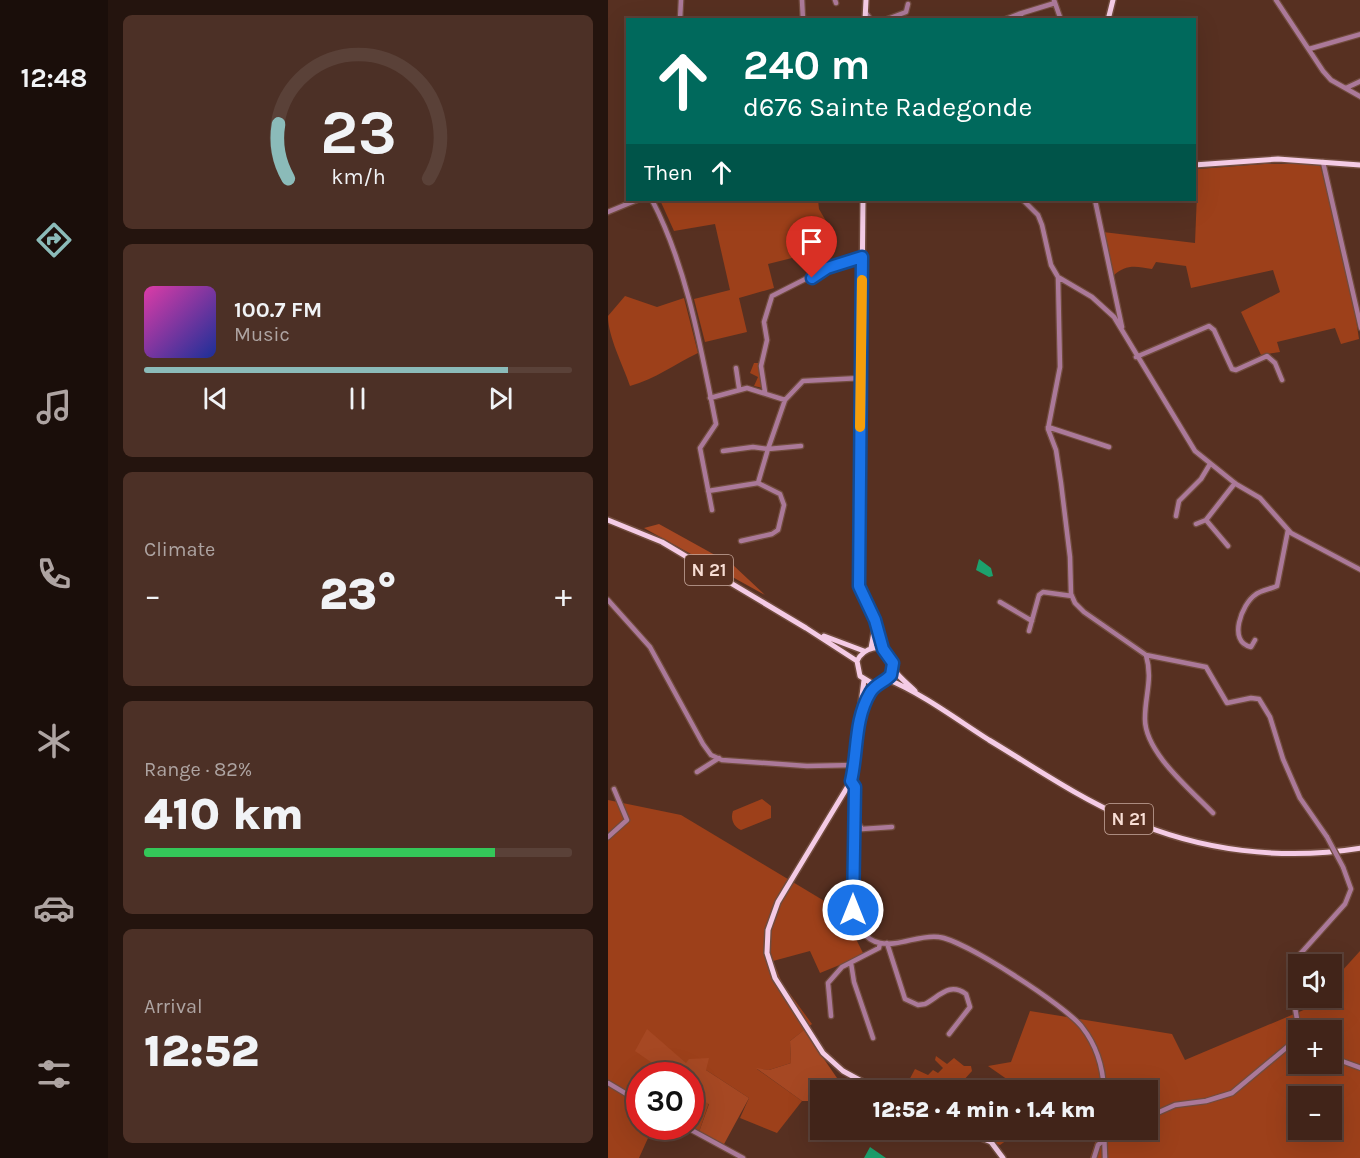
<!DOCTYPE html>
<meta charset="utf-8">
<style>
body{margin:0;font-family:Karla,sans-serif;background:#4c3026;color:#f1f3f6;height:100vh;display:flex;flex-direction:column;font-size:22px;white-space:nowrap}
*{box-sizing:border-box;margin:0}
p{font-size:20px;color:#aea4a2}
.icon{flex:none;width:33px;height:33px;fill:none;stroke:currentColor;stroke-width:2;stroke-linecap:round;stroke-linejoin:round}
.map{position:relative;flex:1;overflow:hidden}
.drawer{display:flex;flex-direction:column;gap:15px;padding:15px;background:#24140e;width:500px}
.drawer>*{flex:none}
.top-card{position:absolute;left:18px;top:18px;width:570px;height:183px;border-radius:0px;box-shadow:0 6px 24px #0002,0 0 0 2px #5a4138;background:#00695c;color:#fff;overflow:hidden}
.fabs{position:absolute;left:680px;top:954px;display:grid;gap:12px}
.fabs a{display:grid;place-items:center;width:54px;height:54px;border-radius:0px;background:#412419;box-shadow:0 6px 24px #0002,0 0 0 2px #5a4138;font-size:30px}
.speed{position:absolute;left:18px;top:1062px;display:flex;gap:12px;font-size:30px;font-weight:700;text-align:center}
.speed>*{display:grid;place-content:center;width:78px;height:78px;border-radius:50%;background:#412419;box-shadow:0 6px 24px #0002,0 0 0 2px #5a4138;line-height:1}
.speed .limit{border:9px solid #d22;background:#fff;color:#111}
.pin{position:absolute;display:grid;place-items:center;width:51px;height:51px;color:#fff;margin:-62px -26px;border-radius:50% 50% 50% 0;rotate:-45deg;box-shadow:0 0 6px #0007}
.pin .icon{rotate:45deg}
.me{position:absolute;width:66px;margin:-33px;rotate:0deg;stroke-linejoin:round;filter:drop-shadow(0 0 4px #0008)}
.turn{display:flex;align-items:center;gap:21px;height:126px;padding:0 18px;font-size:27px}
.turn .icon{width:78px;height:78px;stroke-width:2.5}
.turn b{display:block;font-size:42px;line-height:51px}
.then{display:flex;align-items:center;height:57px;padding:0 18px;background:#0003;gap:12px;font-size:22px}
.big{font-size:45px;font-weight:800;line-height:1.1}
.drawer .card{flex:1;display:flex;flex-direction:column;justify-content:center;gap:9px;min-width:0;padding:0 21px;border-radius:9px;background:#4c3026}
.drawer .dial{align-items:center;gap:0}
.dial svg{height:156px;overflow:visible;fill:none;stroke:#5a4138;stroke-width:7;stroke-linecap:round;text-anchor:middle}
.dial text{fill:#f1f3f6;stroke:none}
.song{display:flex;align-items:center;gap:18px}
.cover{width:72px;height:72px;border-radius:9px;background:linear-gradient(135deg,hsl(320 70% 55%),hsl(230 70% 35%))}
.played{height:6px;border-radius:3px;background:linear-gradient(90deg,#8bbbb9 85%,#5a4138 85%)}
.keys{display:flex;justify-content:space-around;direction:ltr}
.heat{display:flex;justify-content:space-between;align-items:center;font-size:33px;direction:ltr}
.charge{height:9px;border-radius:4px;background:linear-gradient(90deg,#34c759 82%,#5a4138 0)}
.trip{position:absolute;left:202px;top:1080px;width:348px;height:60px;border-radius:0px;background:#412419;box-shadow:0 6px 24px #0002,0 0 0 2px #5a4138;font-weight:800;line-height:60px;text-align:center}
main{display:flex;flex:1;min-height:0}
.menu{display:flex;flex-direction:column;width:108px;justify-content:space-around;align-items:center;background:#1a0e0a;color:#aea4a2}
.menu .icon{width:42px;height:42px}
.menu .on{color:#8bbbb9}
.menu b{font-size:27px;color:#f1f3f6}
.map>svg:first-child{display:block}
.green{fill:#9d401a;fill-rule:evenodd}
.forest{fill:#a64823}
.water{fill:#1ca16d}
.lines{fill:none;stroke-linecap:round;stroke-linejoin:round}
.minor-casing{stroke:#714c3e;stroke-width:7}
.major-casing{stroke:#714c3e;stroke-width:8}
.minor{stroke:#ab7999;stroke-width:4.5}
.major{stroke:#f4cbe5;stroke-width:5}
.minor-bridge-casing{stroke:#714c3e;stroke-width:7;stroke-linecap:butt}
.minor-bridge{stroke:#ab7999;stroke-width:4.5}
.route-casing{stroke:#114b97;stroke-width:15}
.route{stroke:#1a73e8;stroke-width:10}
.slow{stroke:#f59e0b;stroke-width:10}
.labels{text-anchor:middle;stroke-width:6;stroke-linejoin:round;paint-order:stroke}
.shield{fill:#573021;stroke:#c7a99e;stroke-width:1.5}
.shield-label{font-size:18px;font-weight:bold;fill:#f7ddd4}
</style>
<main>
<nav class="menu">
<b>12:48</b>
<svg class="icon on" aria-label="directions" viewBox="0 0 24 24"><path d="M12 3l9 9-9 9-9-9zM9 14v-3h6M13 9l2 2-2 2"/></svg>
<svg class="icon" aria-label="music" viewBox="0 0 24 24"><path d="M9 18V5l10-2v13"/><circle cx="6" cy="18" r="3"/><circle cx="16" cy="16" r="3"/></svg>
<svg class="icon" aria-label="phone" viewBox="0 0 24 24"><path d="M5 4h4l2 5-3 2q2 4 5 5l2-3 5 2v4C11 20 4 13 5 4z"/></svg>
<svg class="icon" aria-label="climate" viewBox="0 0 24 24"><path d="M12 3v18M4 7l16 10M4 17L20 7"/></svg>
<svg class="icon" aria-label="car" viewBox="0 0 24 24"><path d="M5 17H2v-5l4-1 3-4h7l3 4 3 1v5h-3M9 17h6M6 11h13"/><circle cx="7" cy="17" r="2"/><circle cx="17" cy="17" r="2"/></svg>
<svg class="icon" aria-label="filters" viewBox="0 0 24 24"><path d="M4 7h16M4 17h16"/><circle cx="9" cy="7" r="2"/><circle cx="15" cy="17" r="2"/></svg>
</nav>
<section class="drawer">
<div class="card dial"><svg viewBox="0 0 100 80">
<path d="M14 69A42 42 0 1 1 86 69"/>
<path d="M14 69A42 42 0 0 1 9 41" stroke="#8bbbb9"/>
<text x="50" y="56" font-size="32" font-weight="700">23</text>
<text x="50" y="72" font-size="11">km/h</text>
</svg></div>
<div class="card">
<div class="song"><i class="cover"></i><div><b>100.7 FM</b><p>Music</p></div></div>
<div class="played"></div>
<div class="keys"><svg class="icon" aria-label="previous" viewBox="0 0 24 24"><path d="M18 5L8 12l10 7zM5 5v14"/></svg><svg class="icon" aria-label="pause" viewBox="0 0 24 24"><path d="M8 5v14M16 5v14"/></svg><svg class="icon" aria-label="next" viewBox="0 0 24 24"><path d="M6 5l10 7-10 7zM19 5v14"/></svg></div>
</div>
<div class="card"><p>Climate</p>
<div class="heat"><a>−</a><b class="big">23°</b><a>+</a></div>
</div>
<div class="card"><p>Range · 82%</p><b class="big">410 km</b><div class="charge"></div></div>
<div class="card"><p>Arrival</p><b class="big">12:52</b></div>
</section>
<div class="map">
<svg width="753" height="1158" viewBox="0 0 753 1158">
<rect width="100%" height="100%" fill="#573021"/>
<!-- green -->
<path class="green" d="M 656,164 L 712,164 L 744,293 L 751,339 L 733,344 L 727,328 L 669,342 L 672,352 L 653,355 L 633,312 L 672,292 L 665,270 L 583,288 L 578,266 L 548,262 L 544,269 C 527,266 518,264 505,276 L 495,232 L 587,243 L 590,169 Z
M 52,200 L 210,200 L 211,209 L 229,240 L 208,252 L 160,264 L 166,288 L 131,298 L 139,332 L 97,342 L 86,299 L 122,290 L 107,224 L 66,231 Z
M 17,296 L 49,307 L 76,298 L 90,353 C 67,364 47,379 22,386 C 15,365 0,337 0,316 Z
M 146,363 L 153,363 L 155,388 L 146,386 L 150,377 L 142,373 Z
M 154,799 L 163,806 L 163,818 L 133,830 C 126,827 122,819 125,811 Z
M 0,800 L 73,815 L 218,902 L 240,899 L 243,929 L 256,955 L 212,973 L 202,951 L 165,961 L 174,983 L 204,1024 L 182,1041 L 183,1063 L 161,1070 L 149,1069 L 194,1101 L 169,1133 L 132,1118 L 141,1098 L 98,1070 L 78,1064 L 39,1030 L 50,1067 L 54,1063 L 64,1065 L 72,1071 L 69,1075 L 32,1076 L 32,1126 L 45,1127 L 31,1158 L 0,1158 Z
M 752,951 L 752,1158 L 482,1158 L 491,1130 L 540,1130 L 540,1090 L 473,1090 L 471,1087 L 466,1090 L 410,1090 L 403,1082 L 380,1066 L 403,1062 L 422,1011 L 564,1034 L 577,1060 L 698,1009 L 709,998 L 723,998 L 723,983 ZM 690,1030 L 723,1030 L 723,1064 L 690,1064 ZM 690,1096 L 723,1096 L 723,1130 L 690,1130 Z
M 328,1056 L 339,1064 L 346,1058 L 356,1066 L 363,1066 L 364,1071 L 354,1082 L 354,1090 L 302,1090 L 298,1086 L 307,1069 L 320,1075 L 325,1070 L 330,1073 L 335,1068 L 327,1060 Z
M 83,1094 L 101,1103 L 91,1132 L 81,1127 Z
M 342,1130 L 413,1130 L 392,1145 Z"/>
<!-- forest -->
<path class="forest" d="M 51,524 L 125,565 L 157,595 L 36,528 Z
M 39,1029 L 78,1063 L 81,1059 L 101,1058 L 98,1070 L 141,1098 L 115,1146 L 91,1132 L 101,1104 L 83,1094 L 82,1076 L 69,1075 L 71,1071 L 64,1065 L 58,1067 L 54,1063 L 50,1067 L 27,1051 Z
M 196,1030 L 229,1078 L 203,1101 L 194,1101 L 148,1068 L 161,1070 L 183,1063 L 182,1041 Z"/>
<!-- water -->
<path class="water" d="M 371,559 L 383,568 L 385,576 L 381,577 L 368,570 Z
M 262,1147 L 278,1158 L 256,1158 Z"/>
<g class="lines">
<!-- minor casing -->
<g class="minor-casing">
<path id="minor" d="M 194,0 L 195,20
M 227,0 L 228,3
M 446,0 L 453,20
M 668,0 L 715,71 L 723,80 L 753,97
M 258,13 L 263,20
M 398,19 L 411,14
M 72,20 L 73,0
M 277,20 L 298,12 L 300,4
M 416,20 L 411,14 L 447,3
M 701,49 L 753,34
M 738,88 L 753,81
M 715,162 L 753,328
M 44,200 C 79,267 93,349 108,424 L 92,448 L 104,510
M 415,200 L 430,215 L 434,225 L 443,265 L 450,277 L 484,297 L 506,317 L 587,451 L 628,484 L 652,498 L 683,533 L 753,570
M 487,200 L 514,327
M 0,212 L 29,200
M 450,277 L 452,367 L 440,429 L 448,450 L 453,483 L 462,557 L 463,594 L 467,603 L 476,612 L 538,655 L 598,667 L 619,703 L 643,698 L 651,699 L 662,717 L 675,759 L 692,798 L 719,837
M 528,357 L 601,326 L 606,330 L 624,369 L 628,370 L 659,356 L 667,363 L 674,380
M 128,368 L 131,388
M 157,392 L 153,366 L 159,340 L 156,322 L 164,296 L 219,268 L 254,257
M 102,398 L 139,388 L 177,400
M 440,427 L 501,447
M 115,451 L 145,447 L 160,449 L 177,400 L 195,381 L 253,378
M 150,483 L 160,449 L 193,446
M 100,491 L 150,483 L 172,494 L 176,505 L 170,530 L 164,534 L 133,541
M 568,516 L 571,501 L 593,479 L 602,464
M 598,520 L 620,546
M 588,524 L 598,520 L 627,483
M 0,600 L 42,647 L 95,744 L 103,755 L 114,760 L 199,766 L 247,765
M 392,602 L 424,621
M 421,631 L 431,595 L 435,592 L 464,596
M 647,640 L 643,647 C 619,642 634,604 647,595 C 653,590 663,589 669,586 L 680,530
M 538,655 C 545,679 537,695 537,718 C 536,752 583,790 605,813
M 89,772 L 111,758
M 243,781 L 247,787 L 245,910 C 248,924 256,940 272,943 C 291,947 312,934 331,937 C 356,940 458,1006 474,1027 C 489,1046 495,1067 496,1090
M 246,817 L 254,829 L 284,827
M 0,837 L 19,820 L 6,789
M 279,943 L 297,999 L 310,1005 L 317,1004 C 332,996 341,982 358,994 L 362,1007 L 341,1034
M 243,963 L 246,982 L 265,1038
M 223,1016 L 220,983 L 234,967 L 271,948 L 272,943
M 723,1057 L 753,1068
M 0,1083 L 32,1102
M 540,1117 L 567,1105 L 598,1101 L 624,1093 L 684,1043 L 689,1019 L 683,985 L 685,962 L 737,904 L 743,889 L 735,867
M 76,1126 L 135,1158
M 496,1130 L 497,1158
M 486,1158 L 490,1145 L 497,1139"/>
</g>
<!-- major casing -->
<g class="major-casing">
<path id="major" d="M 257,20 L 258,0
M 500,20 L 505,0
M 586,165 L 670,159 L 753,165
M 255,200 L 251,586 L 267,619 L 275,649
M 0,520 L 54,542 L 198,628 L 249,661
M 216,636 L 256,651
M 263,648 L 267,627
M 285,669 L 279,679 L 265,684 L 252,676 L 249,661 C 255,648 275,641 283,657 C 286,662 284,667 287,671 C 292,678 301,685 307,691
M 279,679 C 315,694 348,719 381,740 C 426,767 471,798 520,819 C 592,851 675,861 753,848
M 256,680 L 243,781 L 170,902 L 160,930 L 159,953 L 167,978 L 215,1053 L 235,1071 L 270,1090
M 256,707 L 262,692 L 270,684
M 355,1130 L 383,1142 L 395,1158"/>
</g>
<!-- minor -->
<use href="#minor" class="minor"/>
<!-- major -->
<use href="#major" class="major"/>
<!-- minor-bridge casing -->
<g class="minor-bridge-casing">
<path id="minor-bridge" d="M 719,837 L 735,867"/>
</g>
<!-- minor-bridge -->
<use href="#minor-bridge" class="minor-bridge"/>
</g>
<g class="lines">
<!-- route casing -->
<g class="route-casing">
<path id="route" d="M 204,278 L 219,268 L 254,257 L 251,586 L 267,620 L 275,649 L 285,663 L 283,675 C 277,682 267,684 262,693 C 246,720 250,752 243,781 L 247,787 L 245,910"/>
</g>
<!-- route -->
<use href="#route" class="route"/>
<!-- slow -->
<path class="slow" d="M 252,427 L 254,280"/>
</g>
<g class="labels">
<!-- shield labels -->
<g class="shield">
<rect x="77" y="555" width="48" height="30" rx="4.5"/>
<rect x="497" y="804" width="48" height="30" rx="4.5"/>
</g>
<g class="shield-label">
<text x="101" y="576">N 21</text>
<text x="521" y="825">N 21</text>
</g>
</g>
</svg>
<div class="fabs">
<a><svg class="icon" aria-label="sound" viewBox="0 0 24 24"><path d="M4 9h4l5-4v14l-5-4H4zM17 9q2 3 0 6"/></svg></a>
<a>+</a>
<a>−</a>
</div>
<div class="speed"><div class="limit">30</div></div>
<div class="pin" style="left:204px;top:278px;background:#d93025"><svg class="icon" aria-label="arrive" viewBox="0 0 24 24"><path d="M6 21V4h12l-3 4 3 4H6"/></svg></div>
<svg class="me" style="left:245px;top:910px" viewBox="-20 -20 40 40"><circle r="17" fill="#1a73e8" stroke="#fff" stroke-width="3"/><path d="M0-11L8 9 0 5-8 9z" fill="#fff"/></svg>
<div class="trip">12:52 · 4 min · 1.4 km</div>
<div class="top-card">
<div class="turn"><svg class="icon" aria-label="ahead" viewBox="0 0 24 24"><path d="M12 20V5M6 11l6-6 6 6"/></svg><div><b>240 m</b>d676 Sainte Radegonde</div></div>
<div class="then">Then<svg class="icon" aria-label="ahead" viewBox="0 0 24 24"><path d="M12 20V5M6 11l6-6 6 6"/></svg></div>
</div>
</div>
</main>
